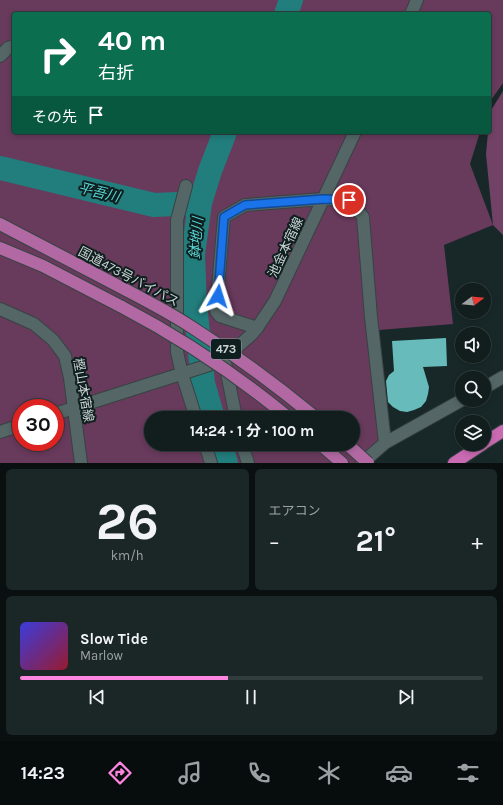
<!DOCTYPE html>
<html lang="ja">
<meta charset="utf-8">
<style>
body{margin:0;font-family:Karla,"Noto Sans JP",sans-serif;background:#1b2727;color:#f1f3f6;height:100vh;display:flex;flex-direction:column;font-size:15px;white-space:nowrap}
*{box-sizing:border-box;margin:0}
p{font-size:13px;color:#9ca2a4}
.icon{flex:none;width:22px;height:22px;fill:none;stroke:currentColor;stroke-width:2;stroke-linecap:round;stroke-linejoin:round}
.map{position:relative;height:463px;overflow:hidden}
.panel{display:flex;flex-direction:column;gap:6px;padding:6px;background:#0a1010;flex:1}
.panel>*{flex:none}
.guide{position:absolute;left:12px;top:12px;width:479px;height:122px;border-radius:4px;box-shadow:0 2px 6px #0003,0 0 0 1px #313c3c;background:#0b6e4f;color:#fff;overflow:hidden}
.needle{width:26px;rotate:74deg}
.buttons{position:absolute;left:455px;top:283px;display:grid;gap:8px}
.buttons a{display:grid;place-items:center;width:36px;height:36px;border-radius:50%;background:#121e1e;box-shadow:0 2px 6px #0003,0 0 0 1px #313c3c;font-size:20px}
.speed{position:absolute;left:12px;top:399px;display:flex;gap:8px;font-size:20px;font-weight:700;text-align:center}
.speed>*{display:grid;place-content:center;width:52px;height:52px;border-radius:50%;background:#121e1e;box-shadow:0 2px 6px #0003,0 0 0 1px #313c3c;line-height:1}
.speed .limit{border:6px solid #d22;background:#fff;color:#111}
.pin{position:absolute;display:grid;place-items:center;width:34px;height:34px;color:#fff;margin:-17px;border:2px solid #fff;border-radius:50%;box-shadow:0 1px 4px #0007}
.me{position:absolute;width:44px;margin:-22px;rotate:6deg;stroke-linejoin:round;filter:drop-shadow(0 0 3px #0008)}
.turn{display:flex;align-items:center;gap:14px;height:84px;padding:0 20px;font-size:18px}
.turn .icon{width:52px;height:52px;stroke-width:2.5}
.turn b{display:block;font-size:28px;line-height:34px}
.then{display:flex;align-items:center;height:38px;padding:0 20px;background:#0003;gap:8px;font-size:15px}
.big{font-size:30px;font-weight:700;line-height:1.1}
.panel .widget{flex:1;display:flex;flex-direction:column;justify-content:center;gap:6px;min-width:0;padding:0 14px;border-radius:6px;background:#1b2727}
.panel .dial{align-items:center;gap:0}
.dial b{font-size:52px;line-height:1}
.song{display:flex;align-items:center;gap:12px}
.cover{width:48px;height:48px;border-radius:6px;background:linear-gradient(135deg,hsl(240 70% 55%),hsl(350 70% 35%))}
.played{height:4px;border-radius:2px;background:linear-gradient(90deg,#fe85e0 45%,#313c3c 45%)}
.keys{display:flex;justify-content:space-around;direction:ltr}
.heat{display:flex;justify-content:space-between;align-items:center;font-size:22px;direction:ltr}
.panel .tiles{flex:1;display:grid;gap:6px;grid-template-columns:1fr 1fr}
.widget:last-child{grid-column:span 2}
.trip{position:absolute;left:144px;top:411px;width:216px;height:40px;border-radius:20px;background:#121e1e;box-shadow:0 2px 6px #0003,0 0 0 1px #313c3c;font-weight:700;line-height:40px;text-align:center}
.menu{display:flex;height:64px;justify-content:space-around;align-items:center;background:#070c0c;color:#9ca2a4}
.menu .icon{width:28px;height:28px}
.menu .current{color:#fe85e0}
.menu b{font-size:18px;color:#f1f3f6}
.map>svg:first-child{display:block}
.green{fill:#683a5c;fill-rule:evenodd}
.forest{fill:#714265}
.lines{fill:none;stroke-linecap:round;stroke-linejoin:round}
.river{stroke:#227d7d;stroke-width:24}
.building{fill:#67bbbb}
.minor-casing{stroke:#374343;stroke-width:14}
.tertiary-casing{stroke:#374343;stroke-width:14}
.trunk-casing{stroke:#374343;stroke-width:14}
.motorway-casing{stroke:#374343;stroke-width:14}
.minor{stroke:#566;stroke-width:12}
.tertiary{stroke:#566;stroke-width:12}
.trunk{stroke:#b269a3;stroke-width:12}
.motorway{stroke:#ca6ab2;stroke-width:12}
.trunk-bridge-casing{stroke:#374343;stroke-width:14;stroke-linecap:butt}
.trunk-bridge{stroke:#b269a3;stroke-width:12}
.route-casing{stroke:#114b97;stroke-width:10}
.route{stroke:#1a73e8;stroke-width:7}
.labels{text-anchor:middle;stroke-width:4;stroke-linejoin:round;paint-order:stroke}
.shield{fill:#0f1e1e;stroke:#929d9d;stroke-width:1}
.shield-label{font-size:12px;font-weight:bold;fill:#cad3d3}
.street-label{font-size:13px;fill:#cad3d3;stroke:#0f1e1e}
.water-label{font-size:14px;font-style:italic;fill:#56d7d7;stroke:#0f1e1e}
</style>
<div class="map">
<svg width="503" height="463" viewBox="0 0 503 463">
<rect width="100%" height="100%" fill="#182828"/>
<!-- green -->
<path class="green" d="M 0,0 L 503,0 L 503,83 L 489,103 L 489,14 L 14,14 L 14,132 L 480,132 L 470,164 L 493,225 L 444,245 L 453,324 L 379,330 L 390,431 L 367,463 L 0,463 ZM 21,408 L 55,408 L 55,442 L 21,442 ZM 151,418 L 353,418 L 353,444 L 151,444 Z"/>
<!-- forest -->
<path class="forest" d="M 503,91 L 503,235 L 493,225 L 486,154 L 488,132 L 489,132 L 490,112 Z"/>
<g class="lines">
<!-- river -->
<path class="river" d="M 286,14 L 291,0
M 0,168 L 154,205 L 200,203
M 213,418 L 203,383 L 195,303 L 193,255 L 200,203 L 210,171 L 225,132
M 220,444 L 226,463"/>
</g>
<!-- building -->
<path class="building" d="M 446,338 L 447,366 L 423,367 L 429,387 L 428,394 L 426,401 L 421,407 L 414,410 L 407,412 L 400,411 L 393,407 L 388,402 L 386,381 L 389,375 L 394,371 L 392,341 Z"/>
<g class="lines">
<!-- minor casing -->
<g class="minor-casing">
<path id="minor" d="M 0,56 L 8,48 L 14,46
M 186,186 L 177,220 L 177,352 L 182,374 L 196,418
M 225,363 L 236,418
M 484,388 L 503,377
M 55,414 L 209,365 L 236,348 L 251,335 L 257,328 L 220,316 L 216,311 L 224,217 L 245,205 L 323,199 L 349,200 L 363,217 L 371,317 L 385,443
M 0,432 L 21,425
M 205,444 L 211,463
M 242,444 L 248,463
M 362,463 L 385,443 L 462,400"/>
</g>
<!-- tertiary casing -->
<g class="tertiary-casing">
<path id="tertiary" d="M 411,14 L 417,0
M 0,309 L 34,324 L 53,340 L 65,356 L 70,378 L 81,463
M 257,328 L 275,301 L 355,132"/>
</g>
<!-- trunk casing -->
<g class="trunk-casing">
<path id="trunk" d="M 0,224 L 128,291
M 0,248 L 43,266 L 122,307
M 320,444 L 342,463"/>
</g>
<!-- motorway casing -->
<g class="motorway-casing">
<path id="motorway" d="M 484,443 L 503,431
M 454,463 L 483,444"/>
</g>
<!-- minor -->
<use href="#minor" class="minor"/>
<!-- tertiary -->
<use href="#tertiary" class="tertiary"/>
<!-- trunk -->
<use href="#trunk" class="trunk"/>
<!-- motorway -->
<use href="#motorway" class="motorway"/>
<!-- trunk-bridge casing -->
<g class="trunk-bridge-casing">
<path id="trunk-bridge" d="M 128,291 C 149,302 170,313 190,326 C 234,354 276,385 316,418
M 122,307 C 181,338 237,375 289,418
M 347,444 L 368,463"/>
</g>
<!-- trunk-bridge -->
<use href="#trunk-bridge" class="trunk-bridge"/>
</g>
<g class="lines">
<!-- route casing -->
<g class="route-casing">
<path id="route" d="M 218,296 L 224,217 L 245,205 L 324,199 L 349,200"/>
</g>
<!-- route -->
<use href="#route" class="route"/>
</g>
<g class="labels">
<!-- shield labels -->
<rect class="shield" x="211" y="339" width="30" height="20" rx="3"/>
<g class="shield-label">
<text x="226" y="353">473</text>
</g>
<!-- street labels -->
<g class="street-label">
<text transform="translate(285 247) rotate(-65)" y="5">池金本宿線</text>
<text transform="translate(129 276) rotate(28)" y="5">国道473号バイパス</text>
<text transform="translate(84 390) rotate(80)" y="5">樫山本宿線</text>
</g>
<!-- water labels -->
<g class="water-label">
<text transform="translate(99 192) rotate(14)" y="5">平吾川</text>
<text transform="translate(196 238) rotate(-85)" y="5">鉢地川</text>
</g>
</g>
</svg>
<div class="buttons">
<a><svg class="needle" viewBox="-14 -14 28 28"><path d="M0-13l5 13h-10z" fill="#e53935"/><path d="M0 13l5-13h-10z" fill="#9ca2a4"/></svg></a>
<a><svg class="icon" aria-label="sound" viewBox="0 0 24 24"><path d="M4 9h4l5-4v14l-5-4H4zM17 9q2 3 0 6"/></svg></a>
<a><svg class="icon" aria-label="search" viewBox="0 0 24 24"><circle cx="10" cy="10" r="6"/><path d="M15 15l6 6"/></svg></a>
<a><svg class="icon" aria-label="layers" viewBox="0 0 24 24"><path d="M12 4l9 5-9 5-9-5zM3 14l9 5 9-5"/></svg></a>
</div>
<div class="speed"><div class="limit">30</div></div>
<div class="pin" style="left:349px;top:200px;background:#d93025"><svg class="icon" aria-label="arrive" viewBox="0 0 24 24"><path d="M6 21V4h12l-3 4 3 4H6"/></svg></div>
<svg class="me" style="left:218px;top:296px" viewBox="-20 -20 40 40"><path d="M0-17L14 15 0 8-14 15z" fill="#1a73e8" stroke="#fff" stroke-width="4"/></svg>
<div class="trip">14:24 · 1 分 · 100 m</div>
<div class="guide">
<div class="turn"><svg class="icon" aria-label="right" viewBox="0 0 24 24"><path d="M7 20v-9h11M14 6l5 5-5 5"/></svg><div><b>40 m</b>右折</div></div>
<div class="then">その先<svg class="icon" aria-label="arrive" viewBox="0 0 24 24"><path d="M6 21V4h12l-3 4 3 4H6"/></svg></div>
</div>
</div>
<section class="panel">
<div class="tiles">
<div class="widget dial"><b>26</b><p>km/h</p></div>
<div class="widget"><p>エアコン</p>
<div class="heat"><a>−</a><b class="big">21°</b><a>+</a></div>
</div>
<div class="widget">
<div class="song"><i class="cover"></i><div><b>Slow Tide</b><p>Marlow</p></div></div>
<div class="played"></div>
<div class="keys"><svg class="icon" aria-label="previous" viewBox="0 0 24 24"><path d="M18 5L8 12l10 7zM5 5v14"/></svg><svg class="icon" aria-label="pause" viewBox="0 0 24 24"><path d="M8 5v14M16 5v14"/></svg><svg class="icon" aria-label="next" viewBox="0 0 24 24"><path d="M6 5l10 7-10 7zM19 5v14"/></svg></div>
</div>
</div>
</section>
<nav class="menu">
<b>14:23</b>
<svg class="icon current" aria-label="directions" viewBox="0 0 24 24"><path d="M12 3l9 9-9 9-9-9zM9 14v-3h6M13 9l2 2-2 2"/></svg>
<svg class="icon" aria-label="music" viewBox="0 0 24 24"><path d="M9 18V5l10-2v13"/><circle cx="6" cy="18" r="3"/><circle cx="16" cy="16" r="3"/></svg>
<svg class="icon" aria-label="phone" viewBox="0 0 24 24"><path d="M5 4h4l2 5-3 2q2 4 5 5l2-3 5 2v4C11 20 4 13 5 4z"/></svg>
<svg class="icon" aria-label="climate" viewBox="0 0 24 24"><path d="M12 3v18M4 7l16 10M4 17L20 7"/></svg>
<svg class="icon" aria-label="car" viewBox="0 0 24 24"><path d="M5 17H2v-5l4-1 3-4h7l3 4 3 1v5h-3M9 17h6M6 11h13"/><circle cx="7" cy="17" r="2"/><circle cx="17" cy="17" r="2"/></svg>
<svg class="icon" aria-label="filters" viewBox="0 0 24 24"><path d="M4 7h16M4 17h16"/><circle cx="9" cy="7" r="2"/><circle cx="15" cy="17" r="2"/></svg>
</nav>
